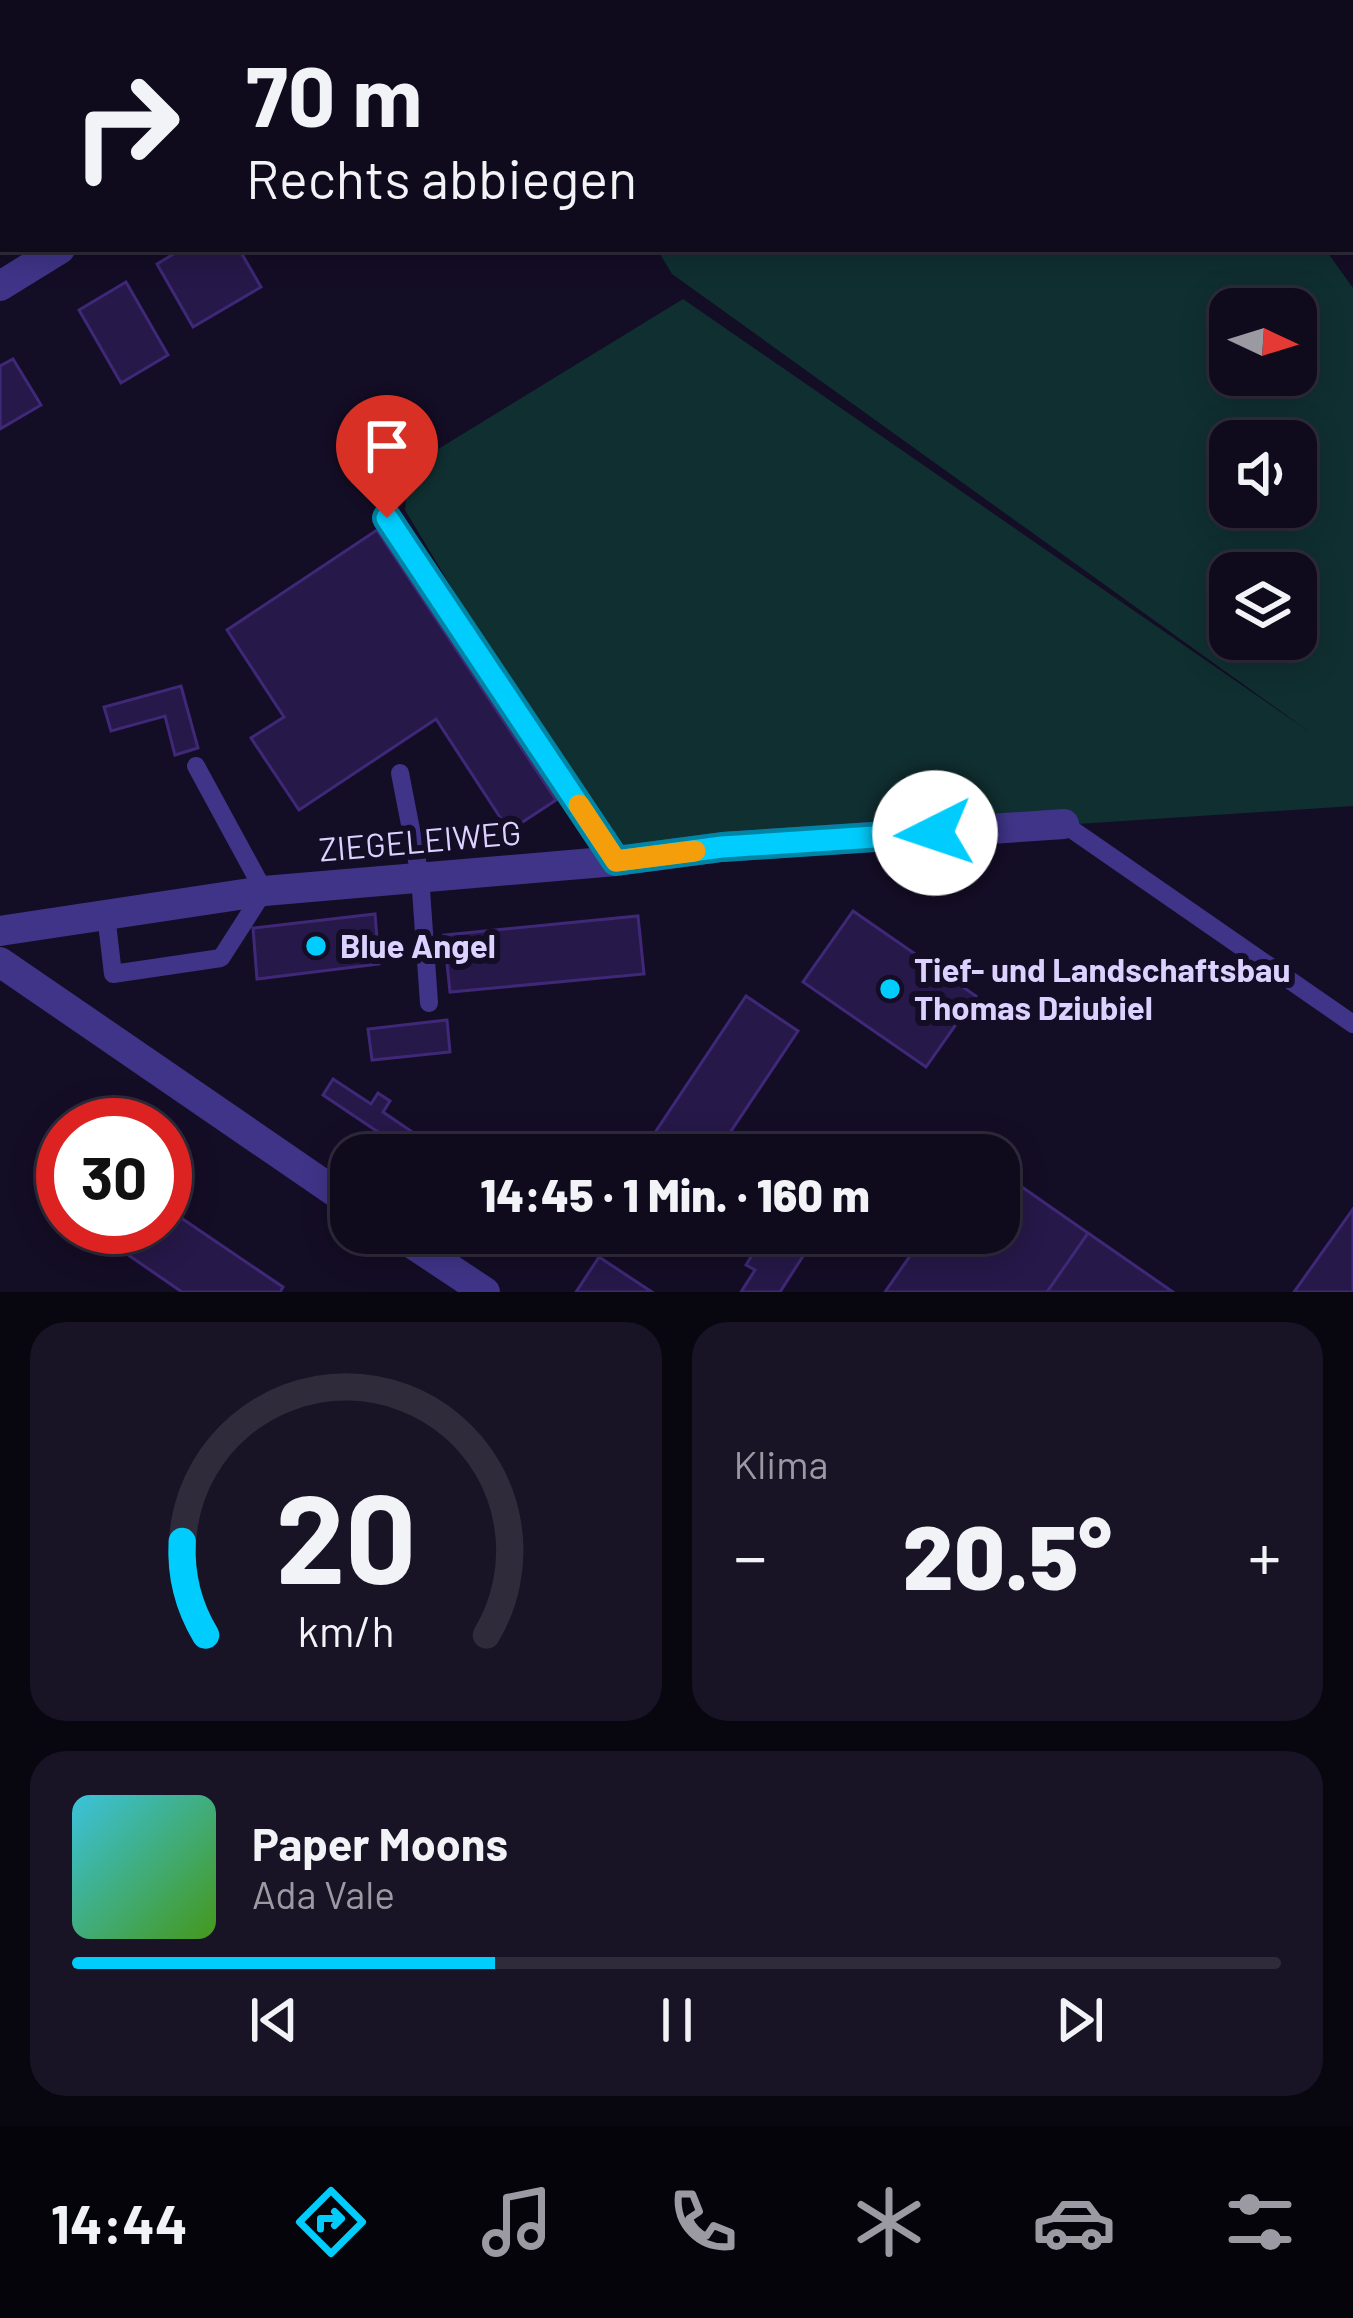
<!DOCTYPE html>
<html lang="de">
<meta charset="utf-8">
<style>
body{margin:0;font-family:Barlow,sans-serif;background:#181325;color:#f1f3f6;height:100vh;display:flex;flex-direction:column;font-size:45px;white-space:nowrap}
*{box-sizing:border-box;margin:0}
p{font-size:39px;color:#9b9aa3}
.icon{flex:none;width:66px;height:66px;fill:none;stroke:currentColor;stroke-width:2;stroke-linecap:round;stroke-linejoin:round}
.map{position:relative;height:1292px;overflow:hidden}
.details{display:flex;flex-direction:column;gap:30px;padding:30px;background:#08060f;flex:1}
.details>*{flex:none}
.banner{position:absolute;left:0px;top:0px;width:1353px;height:252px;box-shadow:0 6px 30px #0003,0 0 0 3px #2f2b3b;background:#0f0a1c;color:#f1f3f6;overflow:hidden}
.needle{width:78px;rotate:94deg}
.fabs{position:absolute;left:1209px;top:288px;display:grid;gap:24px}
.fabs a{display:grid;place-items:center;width:108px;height:108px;border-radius:24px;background:#0f0a1c;box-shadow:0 6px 30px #0003,0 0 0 3px #2f2b3b;font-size:60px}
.speed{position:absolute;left:36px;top:1098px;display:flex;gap:24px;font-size:60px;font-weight:700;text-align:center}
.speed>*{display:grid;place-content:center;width:156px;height:156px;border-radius:50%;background:#0f0a1c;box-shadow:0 6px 30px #0003,0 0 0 3px #2f2b3b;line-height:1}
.speed .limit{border:18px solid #d22;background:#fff;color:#111}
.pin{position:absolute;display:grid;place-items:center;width:102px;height:102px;color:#fff;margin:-123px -51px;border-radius:50% 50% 50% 0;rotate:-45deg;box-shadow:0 0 12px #0007}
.pin .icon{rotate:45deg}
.me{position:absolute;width:132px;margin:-66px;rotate:266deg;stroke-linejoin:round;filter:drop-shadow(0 0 9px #0008)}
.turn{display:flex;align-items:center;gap:42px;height:252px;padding:0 48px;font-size:54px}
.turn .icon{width:156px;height:156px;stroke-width:2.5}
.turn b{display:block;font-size:84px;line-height:102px}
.big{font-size:90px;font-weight:800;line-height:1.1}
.details .card{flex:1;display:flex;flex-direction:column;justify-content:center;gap:18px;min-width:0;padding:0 42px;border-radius:36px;background:#181325}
.details .dial{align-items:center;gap:0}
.dial svg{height:312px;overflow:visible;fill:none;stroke:#2f2b3b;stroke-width:7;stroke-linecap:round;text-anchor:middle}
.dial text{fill:#f1f3f6;stroke:none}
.song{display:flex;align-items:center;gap:36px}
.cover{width:144px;height:144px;border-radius:18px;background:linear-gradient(135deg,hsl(190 70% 55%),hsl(100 70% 35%))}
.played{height:12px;border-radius:6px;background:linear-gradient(90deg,#00ccfd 35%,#2f2b3b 35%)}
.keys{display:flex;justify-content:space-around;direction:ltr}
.heat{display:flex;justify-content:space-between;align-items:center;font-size:66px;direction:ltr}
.details .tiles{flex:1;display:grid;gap:30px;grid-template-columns:1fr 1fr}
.card:last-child{grid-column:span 2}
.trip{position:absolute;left:330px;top:1134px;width:690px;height:120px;border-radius:36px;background:#0f0a1c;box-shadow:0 6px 30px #0003,0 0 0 3px #2f2b3b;font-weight:800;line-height:120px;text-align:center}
.menu{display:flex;height:192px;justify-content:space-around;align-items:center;background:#06040b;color:#9b9aa3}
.menu .icon{width:84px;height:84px}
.menu .on{color:#00ccfd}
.menu b{font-size:54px;color:#f1f3f6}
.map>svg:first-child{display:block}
.green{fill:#102f31;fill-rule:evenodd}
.building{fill:#261849;stroke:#3f2877;stroke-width:3}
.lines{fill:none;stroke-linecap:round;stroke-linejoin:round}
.service{stroke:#403489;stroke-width:18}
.minor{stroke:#403489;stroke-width:30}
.tertiary{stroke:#403489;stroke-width:30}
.tram{stroke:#00ccfd;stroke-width:3}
.route-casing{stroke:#0085a4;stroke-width:30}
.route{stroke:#00ccfd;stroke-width:21}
.slow{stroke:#f59e0b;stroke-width:21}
.poi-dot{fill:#00ccfd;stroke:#140d26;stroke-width:4.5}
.labels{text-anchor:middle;stroke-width:12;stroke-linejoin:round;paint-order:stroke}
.street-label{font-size:33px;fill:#dcd2ff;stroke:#140d26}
.poi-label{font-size:33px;font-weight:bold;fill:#dcd2ff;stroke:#140d26;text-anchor:start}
</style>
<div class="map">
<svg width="1353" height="1292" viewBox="0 0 1353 1292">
<rect width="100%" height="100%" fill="#140d26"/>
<!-- green -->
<path class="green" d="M 657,249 L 1325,249 L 1353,288 L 1353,806 L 722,847 L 616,861 L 405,510 L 409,467 L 683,299 L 1311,733 L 672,274 ZM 1230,309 L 1296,309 L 1296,375 L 1230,375 ZM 1230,441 L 1296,441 L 1296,507 L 1230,507 ZM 1230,573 L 1296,573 L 1296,639 L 1230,639 Z"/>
<!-- building -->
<path class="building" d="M 1300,0 L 1353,0 L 1353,85 L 1350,3 Z
M 182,249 L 239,249 L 261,287 L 193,327 L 157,264 Z
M 126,282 L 168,355 L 121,383 L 79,310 Z
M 13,359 L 41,405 L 0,429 L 0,366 Z
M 377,530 L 556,800 L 509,831 L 436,719 L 299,810 L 251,738 L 284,717 L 227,630 Z
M 181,686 L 198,748 L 175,755 L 165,716 L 111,731 L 104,707 Z
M 853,911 L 976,996 L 926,1067 L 803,982 Z
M 375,914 L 379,964 L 257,979 L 253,928 Z
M 638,916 L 644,974 L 450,992 L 444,935 Z
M 746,996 L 798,1031 L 715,1155 L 640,1155 Z
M 447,1020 L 450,1052 L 372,1060 L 368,1029 Z
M 333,1079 L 371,1104 L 378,1093 L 390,1101 L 383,1112 L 430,1144 L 422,1155 L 380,1155 L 390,1140 L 323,1095 Z
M 999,1171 L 1088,1233 L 1047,1292 L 885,1292 L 926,1233 L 999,1233 Z
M 165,1207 L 283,1287 L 280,1292 L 182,1292 L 118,1248 L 133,1227 L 165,1227 Z
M 1353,1209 L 1353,1292 L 1294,1292 Z
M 766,1233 L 805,1233 L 814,1239 L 780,1292 L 741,1292 L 755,1270 L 746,1265 Z
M 1088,1233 L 1173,1292 L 1047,1292 Z
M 599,1257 L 652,1292 L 576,1292 Z"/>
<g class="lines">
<!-- service -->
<path class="service" d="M 387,518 L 616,861
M 400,773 L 420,876 L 429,1003
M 1064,824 L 1353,1024
M 106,915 L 113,974 L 221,958 L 264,891 L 196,766"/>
<!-- minor -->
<path class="minor" d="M 0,931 L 264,891 L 616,861 L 722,847 L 1064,824
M 0,962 L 351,1203
M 396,1233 L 485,1292"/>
<!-- tertiary -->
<path class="tertiary" d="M 455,3 L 461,0
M 516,3 L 522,0
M 0,286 L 60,249"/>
<!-- tram -->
<path class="tram" d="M 292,3 L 297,0
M 334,3 L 339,0
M 0,177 L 3,175
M 0,198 L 3,196"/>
</g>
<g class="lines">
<!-- route casing -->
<g class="route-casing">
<path id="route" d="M 387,518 L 616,861 L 722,847 L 935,833"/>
</g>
<!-- route -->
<use href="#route" class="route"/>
<!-- slow -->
<path class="slow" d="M 579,805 L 616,861 L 695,851"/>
</g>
<!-- markers -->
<g class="poi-dot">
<circle cx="316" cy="946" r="12"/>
<circle cx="890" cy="989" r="12"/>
</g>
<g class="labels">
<!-- street labels -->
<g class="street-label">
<text transform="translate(420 841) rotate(-5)" y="12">ZIEGELEIWEG</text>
</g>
<!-- poi labels -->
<g class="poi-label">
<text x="340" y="958">Blue Angel</text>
<text x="914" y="982">Tief- und Landschaftsbau<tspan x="914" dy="38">Thomas Dziubiel</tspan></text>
</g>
</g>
</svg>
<div class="fabs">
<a><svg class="needle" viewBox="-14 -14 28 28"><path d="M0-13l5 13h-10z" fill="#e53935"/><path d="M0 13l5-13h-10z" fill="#9b9aa3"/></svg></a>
<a><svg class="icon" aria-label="sound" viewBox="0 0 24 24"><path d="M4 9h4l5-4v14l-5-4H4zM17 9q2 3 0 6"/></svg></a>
<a><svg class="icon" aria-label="layers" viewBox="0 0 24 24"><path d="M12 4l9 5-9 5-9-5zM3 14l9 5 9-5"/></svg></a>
</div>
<div class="speed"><div class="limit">30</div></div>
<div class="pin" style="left:387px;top:518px;background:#d93025"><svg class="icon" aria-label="arrive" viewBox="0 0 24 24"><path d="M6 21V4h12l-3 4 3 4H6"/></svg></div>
<svg class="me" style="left:935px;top:833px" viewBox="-20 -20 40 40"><circle r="19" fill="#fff"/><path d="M0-13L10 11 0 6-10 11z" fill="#00ccfd"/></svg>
<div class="trip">14:45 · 1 Min. · 160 m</div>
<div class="banner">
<div class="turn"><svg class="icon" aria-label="right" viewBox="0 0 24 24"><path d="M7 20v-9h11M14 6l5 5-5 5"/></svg><div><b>70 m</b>Rechts abbiegen</div></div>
</div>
</div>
<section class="details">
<div class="tiles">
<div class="card dial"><svg viewBox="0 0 100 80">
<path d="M14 69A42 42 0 1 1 86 69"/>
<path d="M14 69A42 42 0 0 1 8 45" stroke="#00ccfd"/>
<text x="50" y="56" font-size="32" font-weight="700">20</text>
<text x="50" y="72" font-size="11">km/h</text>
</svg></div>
<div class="card"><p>Klima</p>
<div class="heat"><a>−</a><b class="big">20.5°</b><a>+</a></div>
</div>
<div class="card">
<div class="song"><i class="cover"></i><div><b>Paper Moons</b><p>Ada Vale</p></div></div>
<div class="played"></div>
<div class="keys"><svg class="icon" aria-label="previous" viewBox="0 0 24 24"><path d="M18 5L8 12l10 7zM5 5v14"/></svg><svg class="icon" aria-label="pause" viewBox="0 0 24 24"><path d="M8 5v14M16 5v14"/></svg><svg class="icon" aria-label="next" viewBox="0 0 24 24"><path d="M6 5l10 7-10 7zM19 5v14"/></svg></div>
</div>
</div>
</section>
<nav class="menu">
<b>14:44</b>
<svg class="icon on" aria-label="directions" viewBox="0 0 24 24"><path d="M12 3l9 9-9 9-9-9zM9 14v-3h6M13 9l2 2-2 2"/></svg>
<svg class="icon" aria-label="music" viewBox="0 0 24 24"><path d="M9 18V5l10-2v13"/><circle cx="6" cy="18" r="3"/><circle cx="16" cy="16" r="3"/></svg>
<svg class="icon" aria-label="phone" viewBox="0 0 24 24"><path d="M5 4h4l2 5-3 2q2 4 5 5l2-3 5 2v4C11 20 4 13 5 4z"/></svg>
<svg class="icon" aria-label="climate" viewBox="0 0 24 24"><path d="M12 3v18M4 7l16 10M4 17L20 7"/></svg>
<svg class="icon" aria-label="car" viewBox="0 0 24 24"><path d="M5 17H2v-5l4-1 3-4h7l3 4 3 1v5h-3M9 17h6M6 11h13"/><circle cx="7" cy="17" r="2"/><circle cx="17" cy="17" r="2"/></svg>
<svg class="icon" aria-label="filters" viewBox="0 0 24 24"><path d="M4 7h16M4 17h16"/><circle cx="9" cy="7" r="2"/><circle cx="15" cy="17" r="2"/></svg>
</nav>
